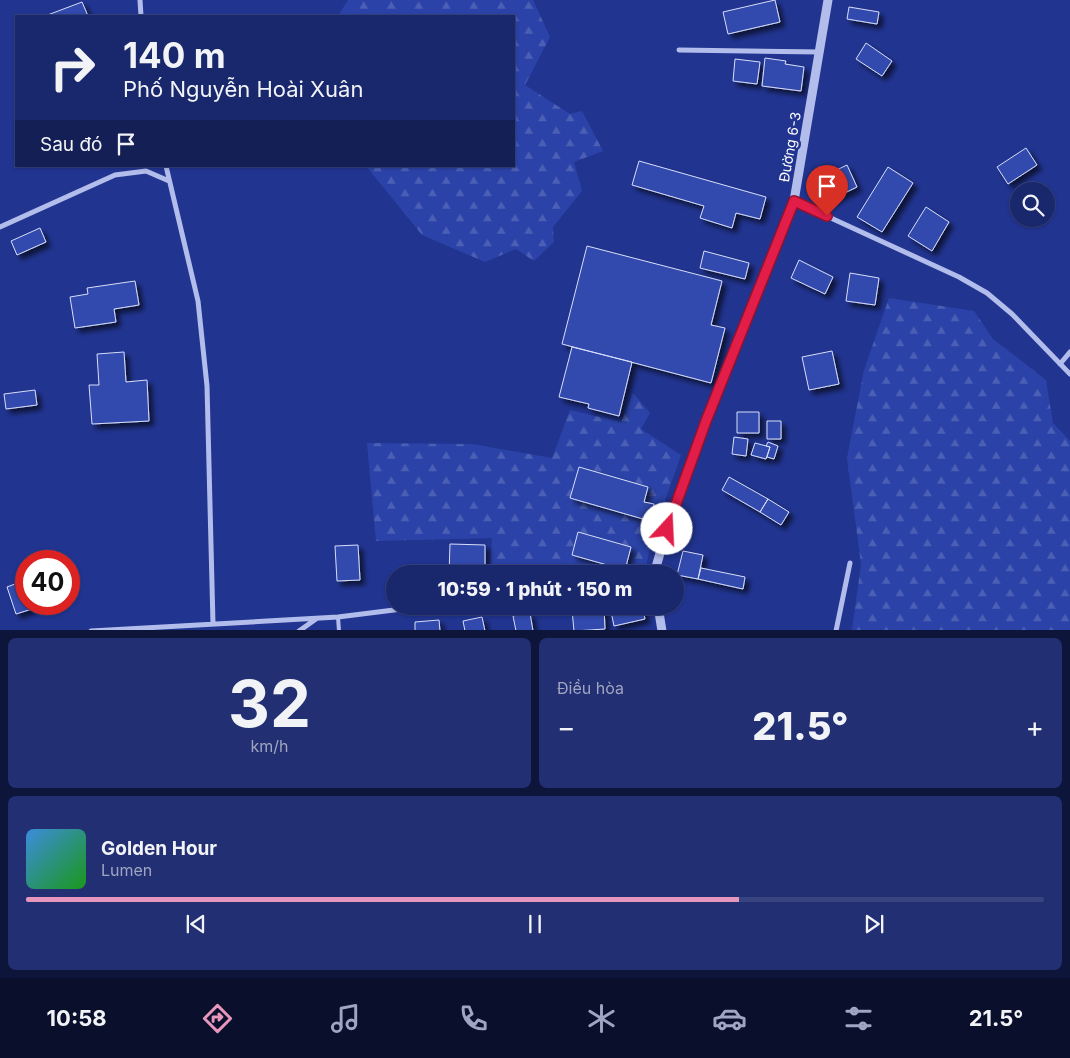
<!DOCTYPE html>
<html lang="vi">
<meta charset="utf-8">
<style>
body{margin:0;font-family:Inter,sans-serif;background:#222f72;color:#f1f3f6;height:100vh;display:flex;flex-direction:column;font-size:19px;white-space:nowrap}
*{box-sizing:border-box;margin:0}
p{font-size:16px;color:#9fa5c2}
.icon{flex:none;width:28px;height:28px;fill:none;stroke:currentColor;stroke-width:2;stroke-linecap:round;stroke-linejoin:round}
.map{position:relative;height:630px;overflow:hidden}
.side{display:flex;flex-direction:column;gap:8px;padding:8px;background:#0e153b;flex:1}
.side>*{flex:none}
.banner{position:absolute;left:15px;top:15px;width:500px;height:152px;border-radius:0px;box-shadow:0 1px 4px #0004,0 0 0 1px #37447f;background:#19276c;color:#f1f3f6;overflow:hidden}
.tools{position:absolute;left:1010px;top:182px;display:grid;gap:10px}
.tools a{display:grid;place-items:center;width:45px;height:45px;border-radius:50%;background:#19276c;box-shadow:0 1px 4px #0004,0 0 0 1px #37447f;font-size:25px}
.speed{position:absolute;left:15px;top:550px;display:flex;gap:10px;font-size:25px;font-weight:700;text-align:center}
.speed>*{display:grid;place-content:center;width:65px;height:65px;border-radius:50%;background:#19276c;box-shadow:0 1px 4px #0004,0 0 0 1px #37447f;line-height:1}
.speed .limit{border:8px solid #d22;background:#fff;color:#111}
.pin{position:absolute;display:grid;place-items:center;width:42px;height:42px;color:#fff;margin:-51px -21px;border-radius:50% 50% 50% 0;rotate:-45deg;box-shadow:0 0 5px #0007}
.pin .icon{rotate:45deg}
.me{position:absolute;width:55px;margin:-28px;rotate:20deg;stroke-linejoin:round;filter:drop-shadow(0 0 4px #0008)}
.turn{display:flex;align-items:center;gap:18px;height:105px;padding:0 25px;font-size:22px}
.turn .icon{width:65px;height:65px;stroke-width:2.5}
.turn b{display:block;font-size:35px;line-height:42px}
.then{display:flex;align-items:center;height:48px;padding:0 25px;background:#0003;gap:10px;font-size:19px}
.big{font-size:38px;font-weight:800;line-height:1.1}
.side .tile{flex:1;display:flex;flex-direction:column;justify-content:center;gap:8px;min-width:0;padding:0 18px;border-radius:8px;background:#222f72}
.side .dial{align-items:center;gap:0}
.dial b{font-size:65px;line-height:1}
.song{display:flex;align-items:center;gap:15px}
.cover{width:60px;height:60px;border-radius:8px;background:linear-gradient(135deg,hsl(210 70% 55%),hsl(120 70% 35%))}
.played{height:5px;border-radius:2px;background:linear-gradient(90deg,#e797bd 70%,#37447f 70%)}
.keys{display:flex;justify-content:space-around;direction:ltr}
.heat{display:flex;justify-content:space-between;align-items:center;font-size:28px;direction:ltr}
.side .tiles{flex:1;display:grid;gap:8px;grid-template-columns:1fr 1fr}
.tile:last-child{grid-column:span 2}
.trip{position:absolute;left:386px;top:565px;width:298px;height:50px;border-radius:25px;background:#19276c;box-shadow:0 1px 4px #0004,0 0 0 1px #37447f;font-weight:800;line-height:50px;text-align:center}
.dock{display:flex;height:80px;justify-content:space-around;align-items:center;background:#0a102b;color:#9fa5c2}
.dock .icon{width:35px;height:35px}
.dock .current{color:#e797bd}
.dock b{font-size:22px;color:#f1f3f6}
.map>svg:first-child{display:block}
.forest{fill:url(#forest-firs)}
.building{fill:#3148ad;stroke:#d7def9;filter:url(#shadow)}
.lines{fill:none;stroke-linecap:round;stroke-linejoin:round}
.service{stroke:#b2bdec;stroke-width:4}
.minor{stroke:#b2bdec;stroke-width:5}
.tertiary{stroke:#b2bdec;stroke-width:9}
.route-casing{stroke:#92132f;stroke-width:12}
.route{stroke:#e11d48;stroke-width:9}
.labels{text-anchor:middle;stroke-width:5;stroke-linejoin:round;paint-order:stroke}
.street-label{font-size:14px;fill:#fff;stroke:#213490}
</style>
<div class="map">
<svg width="1070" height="631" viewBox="0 0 1070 631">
<defs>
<pattern id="forest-firs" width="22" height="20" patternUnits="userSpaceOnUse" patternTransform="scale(1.25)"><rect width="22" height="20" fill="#2b43a8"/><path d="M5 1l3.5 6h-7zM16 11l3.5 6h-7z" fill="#4b5fb5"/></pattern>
<filter id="shadow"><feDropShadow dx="4.5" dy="4.5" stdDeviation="2.5" flood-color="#0009"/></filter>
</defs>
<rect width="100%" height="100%" fill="#213490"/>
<!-- forest -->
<path class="forest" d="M 348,0 L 533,0 L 550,37 L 525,85 L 570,114 L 582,111 L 603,151 L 574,162 L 582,191 L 553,227 L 554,242 L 534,261 L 516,249 L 485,262 L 422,235 L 366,166 L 514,166 L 514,16 L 338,16 Z
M 889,298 L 974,311 L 993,339 L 1046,380 L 1053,423 L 1070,441 L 1070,630 L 852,630 L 861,564 L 847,458 L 864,370 Z
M 633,393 L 650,413 L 641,429 L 681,455 L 653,535 L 645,571 L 622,574 L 490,574 L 492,538 L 376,541 L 367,443 L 472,444 L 552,458 L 570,410 L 621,422 Z"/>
<!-- building -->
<path class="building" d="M 775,0 L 780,22 L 728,34 L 723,12 Z
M 82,2 L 88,16 L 45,16 Z
M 849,7 L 879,12 L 877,24 L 847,19 Z
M 866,43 L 892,61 L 882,76 L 856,59 Z
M 765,58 L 786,61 L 785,64 L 804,67 L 801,91 L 762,86 Z
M 735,59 L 760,62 L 757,84 L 733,81 Z
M 1026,148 L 1037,165 L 1008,184 L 997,167 Z
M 639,161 L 766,197 L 760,219 L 736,213 L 732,228 L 700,218 L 704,206 L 632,185 Z
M 847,165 L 857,187 L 824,203 L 814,181 Z
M 888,167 L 913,183 L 882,232 L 857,217 Z
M 926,207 L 949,222 L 932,251 L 908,236 Z
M 40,228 L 46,242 L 17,255 L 11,241 Z
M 587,246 L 722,281 L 711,325 L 725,328 L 711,383 L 562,344 Z
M 704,251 L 749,263 L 745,279 L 700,268 Z
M 799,260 L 833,277 L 825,294 L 791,278 Z
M 850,273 L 879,278 L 875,305 L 846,301 Z
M 135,281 L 139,305 L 114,309 L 116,322 L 75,328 L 70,297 L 88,294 L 87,288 Z
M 572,347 L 632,362 L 619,416 L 588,408 L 589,404 L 559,397 Z
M 832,351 L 839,384 L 809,390 L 802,357 Z
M 124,352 L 126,382 L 147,380 L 149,421 L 92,424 L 89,385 L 99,385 L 97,354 Z
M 35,390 L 37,405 L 6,409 L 4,394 Z
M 737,412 L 759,412 L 759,433 L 737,433 Z
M 767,421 L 781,421 L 781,439 L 767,439 Z
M 734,437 L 748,439 L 746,456 L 732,454 Z
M 768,442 L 778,446 L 774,459 L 767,457 L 770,447 L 766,446 Z
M 755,443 L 770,447 L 766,459 L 751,455 Z
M 579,467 L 648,487 L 644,502 L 654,504 L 650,521 L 570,498 Z
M 729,477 L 768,499 L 760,512 L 722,490 Z
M 768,499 L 789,512 L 781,525 L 760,512 Z
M 578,532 L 631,547 L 625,570 L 572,555 Z
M 450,544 L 485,545 L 485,574 L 449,574 Z
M 358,545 L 360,580 L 337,581 L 335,546 Z
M 683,551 L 703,555 L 698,579 L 677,575 Z
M 701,568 L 745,577 L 743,589 L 698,579 Z
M 23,581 L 26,592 L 26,604 L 30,604 L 32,609 L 16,614 L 7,587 Z
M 610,606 L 642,606 L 645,619 L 614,626 Z
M 604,607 L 605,629 L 574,631 L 572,610 Z
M 530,613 L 533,631 L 516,631 L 513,616 Z
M 482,617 L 485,631 L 465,631 L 463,621 Z
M 439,620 L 440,631 L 415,631 L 415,622 Z"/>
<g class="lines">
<!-- service -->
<path class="service" d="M 338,617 L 339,631"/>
<!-- minor -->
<path class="minor" d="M 140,0 L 141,16
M 679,50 L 821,52
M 166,166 L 198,301 L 207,386 L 213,624
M 794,201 L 959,277 L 987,293 L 1012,314 L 1070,374
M 0,227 L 115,175 L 146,171 L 169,181
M 1060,364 L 1070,352
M 91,631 L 338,617 L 426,606
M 299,631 L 316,619
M 836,631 L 850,563"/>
<!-- tertiary -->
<path class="tertiary" d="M 654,574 L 667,529 L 706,421 L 794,201 L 828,0
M 658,606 L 662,631"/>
</g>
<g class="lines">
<!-- route casing -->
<g class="route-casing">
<path id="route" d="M 667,529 L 706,421 L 794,201 L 827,216"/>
</g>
<!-- route -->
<use href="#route" class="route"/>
</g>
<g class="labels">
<!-- street labels -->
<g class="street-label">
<text transform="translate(790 147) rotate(-80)" y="5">Đường 6-3</text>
</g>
</g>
</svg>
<div class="tools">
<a><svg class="icon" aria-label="search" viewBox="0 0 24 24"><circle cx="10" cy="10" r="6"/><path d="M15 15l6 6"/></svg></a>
</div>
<div class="speed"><div class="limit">40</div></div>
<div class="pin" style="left:827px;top:216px;background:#d93025"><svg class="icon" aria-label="arrive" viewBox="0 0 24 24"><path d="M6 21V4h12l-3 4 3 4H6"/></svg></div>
<svg class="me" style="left:667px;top:529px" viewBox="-20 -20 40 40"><circle r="19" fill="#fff"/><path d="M0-13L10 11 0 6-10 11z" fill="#e11d48"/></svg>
<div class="trip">10:59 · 1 phút · 150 m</div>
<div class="banner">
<div class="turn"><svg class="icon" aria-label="right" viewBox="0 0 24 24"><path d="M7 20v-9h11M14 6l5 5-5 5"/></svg><div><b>140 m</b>Phố Nguyễn Hoài Xuân</div></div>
<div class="then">Sau đó<svg class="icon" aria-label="arrive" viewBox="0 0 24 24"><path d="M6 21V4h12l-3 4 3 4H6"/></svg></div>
</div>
</div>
<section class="side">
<div class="tiles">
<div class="tile dial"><b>32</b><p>km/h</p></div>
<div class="tile"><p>Điều hòa</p>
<div class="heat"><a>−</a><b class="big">21.5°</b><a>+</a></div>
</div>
<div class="tile">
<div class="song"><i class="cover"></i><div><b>Golden Hour</b><p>Lumen</p></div></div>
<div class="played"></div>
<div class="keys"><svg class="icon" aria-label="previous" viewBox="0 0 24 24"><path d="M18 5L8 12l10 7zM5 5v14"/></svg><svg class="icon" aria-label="pause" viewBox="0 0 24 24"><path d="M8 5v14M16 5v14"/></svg><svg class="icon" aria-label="next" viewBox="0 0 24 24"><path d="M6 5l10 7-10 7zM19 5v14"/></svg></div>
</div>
</div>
</section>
<nav class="dock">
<b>10:58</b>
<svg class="icon current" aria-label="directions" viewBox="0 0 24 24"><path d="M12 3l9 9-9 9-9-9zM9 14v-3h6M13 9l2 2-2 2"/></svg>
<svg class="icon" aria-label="music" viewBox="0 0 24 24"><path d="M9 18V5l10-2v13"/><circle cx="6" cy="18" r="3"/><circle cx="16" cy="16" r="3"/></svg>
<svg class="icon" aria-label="phone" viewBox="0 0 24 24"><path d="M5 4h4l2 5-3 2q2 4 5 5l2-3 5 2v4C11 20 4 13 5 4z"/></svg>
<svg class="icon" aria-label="climate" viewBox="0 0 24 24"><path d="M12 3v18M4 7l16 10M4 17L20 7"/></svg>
<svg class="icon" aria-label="car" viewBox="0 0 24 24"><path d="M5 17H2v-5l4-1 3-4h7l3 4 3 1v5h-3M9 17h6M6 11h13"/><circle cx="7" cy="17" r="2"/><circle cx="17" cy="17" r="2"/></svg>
<svg class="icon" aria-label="filters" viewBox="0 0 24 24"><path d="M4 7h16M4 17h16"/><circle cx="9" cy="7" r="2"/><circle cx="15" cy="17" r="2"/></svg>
<b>21.5°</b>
</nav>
